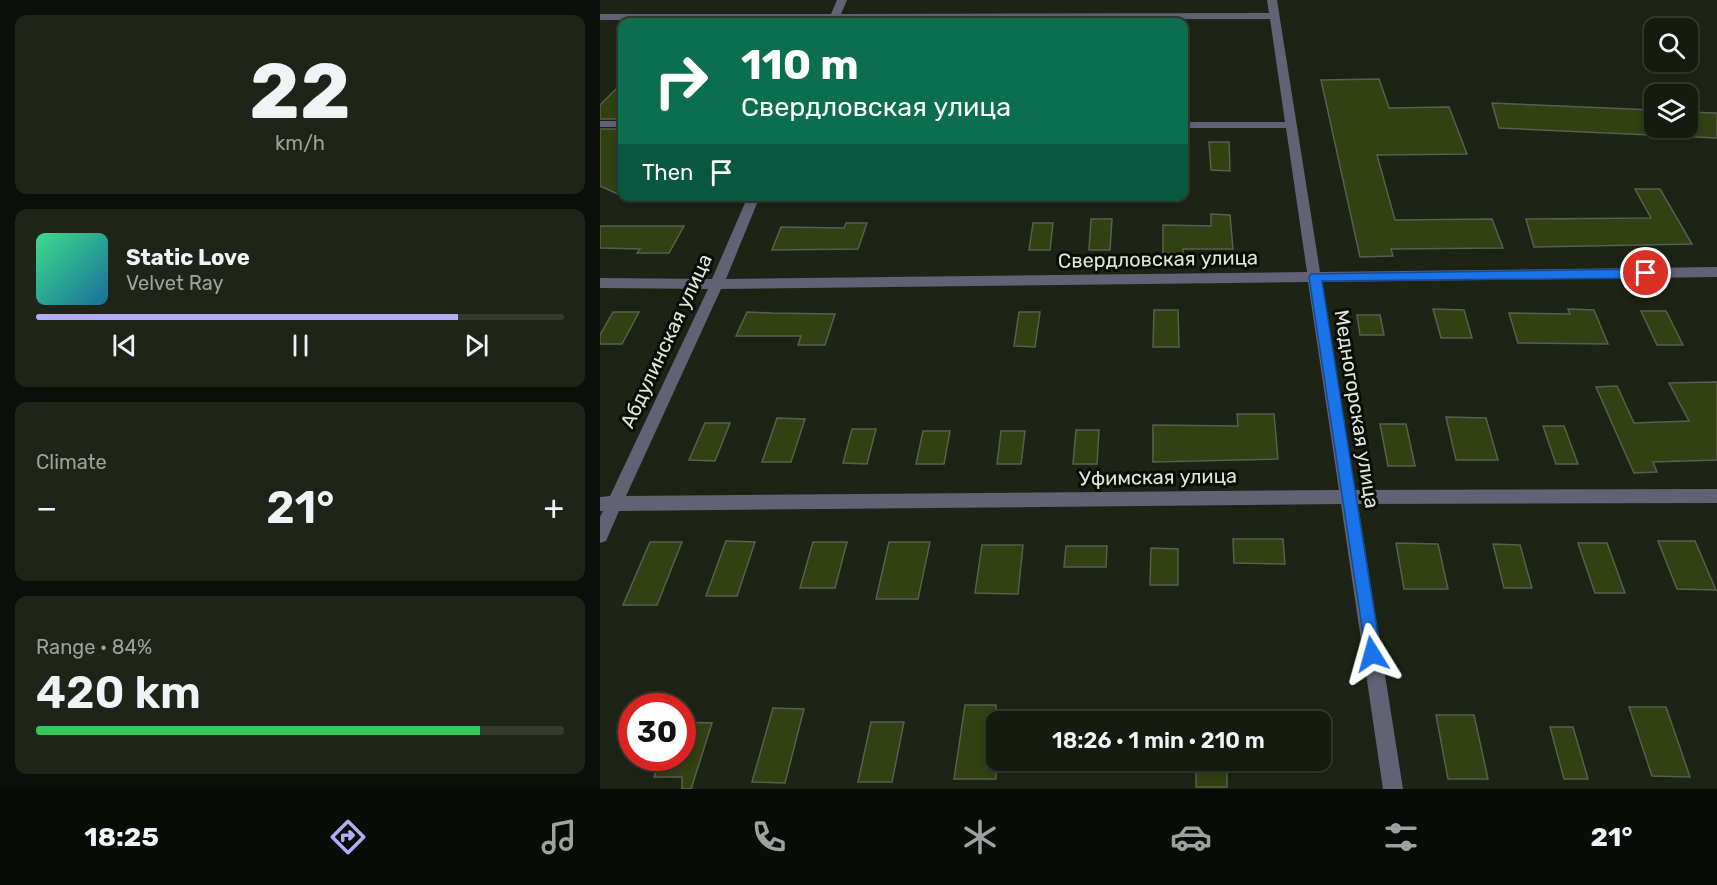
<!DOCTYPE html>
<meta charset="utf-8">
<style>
body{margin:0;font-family:Rubik,sans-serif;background:#1f2419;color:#f1f3f6;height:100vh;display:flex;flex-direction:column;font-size:22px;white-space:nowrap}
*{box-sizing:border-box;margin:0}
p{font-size:20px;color:#9ea19f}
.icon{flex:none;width:33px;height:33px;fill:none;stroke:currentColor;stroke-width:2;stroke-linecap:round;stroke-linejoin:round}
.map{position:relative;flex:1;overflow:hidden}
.side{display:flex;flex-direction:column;gap:15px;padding:15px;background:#0c0f09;width:600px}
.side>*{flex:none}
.hud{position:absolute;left:18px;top:18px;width:570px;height:183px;border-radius:12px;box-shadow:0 3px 9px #0003,0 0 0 2px #353930;background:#0b6e4f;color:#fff;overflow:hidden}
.tools{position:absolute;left:1044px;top:18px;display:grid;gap:12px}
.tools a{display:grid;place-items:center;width:54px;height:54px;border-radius:12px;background:#161b10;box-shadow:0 3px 9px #0003,0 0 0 2px #353930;font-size:30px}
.speed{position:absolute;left:18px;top:693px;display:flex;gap:12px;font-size:30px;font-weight:700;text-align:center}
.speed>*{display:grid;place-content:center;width:78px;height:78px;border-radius:50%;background:#161b10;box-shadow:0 3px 9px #0003,0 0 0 2px #353930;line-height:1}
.speed .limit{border:9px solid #d22;background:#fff;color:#111}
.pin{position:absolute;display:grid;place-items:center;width:51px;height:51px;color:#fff;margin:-26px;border:3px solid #fff;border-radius:50%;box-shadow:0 2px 6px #0007}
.me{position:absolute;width:66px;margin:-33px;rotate:352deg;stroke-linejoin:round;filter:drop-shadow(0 0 4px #0008)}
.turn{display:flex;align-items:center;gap:21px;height:126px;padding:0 24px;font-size:27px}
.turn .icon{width:78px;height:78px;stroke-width:2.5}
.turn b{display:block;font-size:42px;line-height:51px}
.then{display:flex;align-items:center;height:57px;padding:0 24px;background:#0003;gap:12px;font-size:22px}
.big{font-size:45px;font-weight:600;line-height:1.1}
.side .tile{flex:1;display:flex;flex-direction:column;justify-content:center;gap:9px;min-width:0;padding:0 21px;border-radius:12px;background:#1f2419}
.side .dial{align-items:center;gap:0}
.dial b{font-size:78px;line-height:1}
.song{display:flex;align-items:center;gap:18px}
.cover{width:72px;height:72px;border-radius:9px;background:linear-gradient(135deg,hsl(150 70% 55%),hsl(200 70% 35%))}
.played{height:6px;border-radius:3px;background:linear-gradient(90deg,#b4acf9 80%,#353930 80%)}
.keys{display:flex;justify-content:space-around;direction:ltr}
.heat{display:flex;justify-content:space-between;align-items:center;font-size:33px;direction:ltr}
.charge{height:9px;border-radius:4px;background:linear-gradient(90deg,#34c759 84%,#353930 0)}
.trip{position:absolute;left:386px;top:711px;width:345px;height:60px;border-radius:12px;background:#161b10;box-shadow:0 3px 9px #0003,0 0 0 2px #353930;font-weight:600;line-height:60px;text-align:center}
.tab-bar{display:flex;height:96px;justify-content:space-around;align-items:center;background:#090b06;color:#9ea19f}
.tab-bar .icon{width:42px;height:42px}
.tab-bar .active{color:#b4acf9}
.tab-bar b{font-size:27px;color:#f1f3f6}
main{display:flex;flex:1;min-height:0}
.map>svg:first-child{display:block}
.building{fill:#314112;stroke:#585f4e;stroke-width:1.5}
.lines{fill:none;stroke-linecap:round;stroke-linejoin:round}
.minor{fill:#626176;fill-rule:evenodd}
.route{fill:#1a73e8;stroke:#114b97;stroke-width:1.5}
.labels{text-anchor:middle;stroke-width:6;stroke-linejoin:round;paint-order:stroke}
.street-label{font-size:20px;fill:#e1e6dc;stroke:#0a0c06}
</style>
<main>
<section class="side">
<div class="tile dial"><b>22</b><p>km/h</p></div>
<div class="tile">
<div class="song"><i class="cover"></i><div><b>Static Love</b><p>Velvet Ray</p></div></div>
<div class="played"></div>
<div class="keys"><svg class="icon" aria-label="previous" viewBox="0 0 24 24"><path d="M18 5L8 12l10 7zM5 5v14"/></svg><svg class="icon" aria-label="pause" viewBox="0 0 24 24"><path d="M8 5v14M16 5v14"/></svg><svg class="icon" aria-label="next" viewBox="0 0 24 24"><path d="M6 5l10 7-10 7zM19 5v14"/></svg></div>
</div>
<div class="tile"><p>Climate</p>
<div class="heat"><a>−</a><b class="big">21°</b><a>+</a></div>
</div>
<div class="tile"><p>Range · 84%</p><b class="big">420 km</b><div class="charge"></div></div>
</section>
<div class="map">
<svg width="1117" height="789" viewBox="0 0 1117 789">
<rect width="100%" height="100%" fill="#1e2415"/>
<!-- building -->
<path class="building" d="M 779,79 L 789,108 L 849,107 L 867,154 L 777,155 L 795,220 L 892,219 L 903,248 L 791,249 L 793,256 L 760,257 L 721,80 Z
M 22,83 L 22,119 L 0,119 L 0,105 Z
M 892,103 L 1054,110 L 1054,128 L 1088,128 L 1088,112 L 1117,113 L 1117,138 L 899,128 Z
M 0,129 L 22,129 L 22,196 L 0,186 Z
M 609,142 L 629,142 L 630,171 L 611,170 Z
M 1035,189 L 1060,189 L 1092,244 L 934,247 L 926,219 L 1051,218 Z
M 611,214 L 630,215 L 633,249 L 583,249 L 583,254 L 563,253 L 563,225 L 611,226 Z
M 491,219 L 512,219 L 510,250 L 489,250 Z
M 246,223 L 267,223 L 258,249 L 172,250 L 181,227 L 244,228 Z
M 433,223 L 453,223 L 450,250 L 429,250 Z
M 0,226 L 84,226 L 69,253 L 37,253 L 40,249 L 0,248 Z
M 833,309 L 864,310 L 872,338 L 841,338 Z
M 968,309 L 994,310 L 1008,344 L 918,343 L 909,313 L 970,314 Z
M 554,310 L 578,310 L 579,347 L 553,347 Z
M 1041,311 L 1066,311 L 1083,345 L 1057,345 Z
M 13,312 L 39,312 L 22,344 L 0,344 L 0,335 Z
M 147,312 L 172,313 L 235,314 L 225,345 L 198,345 L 201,336 L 136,336 Z
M 419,312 L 440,312 L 435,347 L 414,346 Z
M 757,315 L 780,315 L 784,335 L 760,335 Z
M 1117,382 L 1117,460 L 1053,462 L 1057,472 L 1034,473 L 996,387 L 1017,386 L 1034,423 L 1089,421 L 1069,383 Z
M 637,414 L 674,414 L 678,459 L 553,462 L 553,425 L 638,426 Z
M 846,417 L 886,418 L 898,460 L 856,460 Z
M 177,418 L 205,419 L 191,462 L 162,462 Z
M 105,423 L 130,423 L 115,461 L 89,460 Z
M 780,424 L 806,424 L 815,466 L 788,466 Z
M 943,426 L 964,426 L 978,464 L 956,464 Z
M 252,429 L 276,429 L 267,464 L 243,463 Z
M 476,430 L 499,430 L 497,464 L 473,464 Z
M 323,431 L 350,431 L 344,464 L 316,464 Z
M 401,431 L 425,431 L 421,464 L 397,464 Z
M 633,539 L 683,539 L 685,564 L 634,563 Z
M 126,541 L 155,542 L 137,596 L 106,596 Z
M 1058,541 L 1095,541 L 1116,590 L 1077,589 Z
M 50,542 L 82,542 L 57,605 L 23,605 Z
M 213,542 L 247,542 L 235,588 L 200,588 Z
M 289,542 L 330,542 L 318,599 L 276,599 Z
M 796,543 L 838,544 L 848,589 L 804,589 Z
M 978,543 L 1007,543 L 1025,593 L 995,593 Z
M 893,544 L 920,545 L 932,588 L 904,588 Z
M 382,545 L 423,545 L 418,594 L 375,593 Z
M 466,546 L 507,546 L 506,567 L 464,567 Z
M 551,548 L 578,549 L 578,585 L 550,585 Z
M 365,705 L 396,705 L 396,779 L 354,779 Z
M 1029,707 L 1066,707 L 1090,777 L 1052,776 Z
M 173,708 L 204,709 L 185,783 L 152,782 Z
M 836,715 L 874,715 L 888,779 L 848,779 Z
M 82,722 L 112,723 L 91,789 L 82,789 L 82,777 L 54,777 L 61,758 L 82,758 Z
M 271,722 L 304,722 L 292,782 L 258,782 Z
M 950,727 L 973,727 L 988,779 L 964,779 Z
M 596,760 L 627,760 L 627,787 L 596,787 Z"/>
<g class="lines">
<!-- minor -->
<path class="minor" d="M 237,0 L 247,0 L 241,14 L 669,13 L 667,0 L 677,0 L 720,272 L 1117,267 L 1117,277 L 722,282 L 755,490 L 1117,489 L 1117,503 L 758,504 L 803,789 L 783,789 L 741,504 L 19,511 L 6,541 L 0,543 L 0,517 L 3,511 L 0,511 L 0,497 L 10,496 L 108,289 L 0,288 L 0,278 L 112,279 L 148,196 L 160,196 L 126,279 L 707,272 L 686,128 L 584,128 L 584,122 L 685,122 L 670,19 L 238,20 L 237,22 L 227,22 L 228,20 L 0,20 L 0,14 L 231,14 ZM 708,282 L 739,490 L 26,496 L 121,289 Z
M 0,121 L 22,121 L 22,127 L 0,127 Z"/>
</g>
<!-- route -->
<path class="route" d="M 1046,269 L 1052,273 L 1046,278 L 722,281 L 781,654 L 778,660 L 772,662 L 767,660 L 709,277 L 711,274 Z"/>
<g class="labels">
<!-- street labels -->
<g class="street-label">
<text transform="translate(558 259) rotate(-1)" y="7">Свердловская улица</text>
<text transform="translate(66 341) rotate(-65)" y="7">Абдулинская улица</text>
<text transform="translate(757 409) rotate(81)" y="7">Медногорская улица</text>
<text transform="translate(558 477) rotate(-1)" y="7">Уфимская улица</text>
</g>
</g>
</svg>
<div class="tools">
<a><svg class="icon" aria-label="search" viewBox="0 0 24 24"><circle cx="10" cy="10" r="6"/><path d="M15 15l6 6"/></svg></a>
<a><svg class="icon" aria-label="layers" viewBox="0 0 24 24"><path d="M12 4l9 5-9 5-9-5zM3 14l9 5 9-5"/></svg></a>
</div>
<div class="speed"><div class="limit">30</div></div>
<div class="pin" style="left:1046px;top:273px;background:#d93025"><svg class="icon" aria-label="arrive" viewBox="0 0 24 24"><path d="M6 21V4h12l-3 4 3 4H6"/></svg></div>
<svg class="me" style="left:772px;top:654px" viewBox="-20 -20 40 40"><path d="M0-17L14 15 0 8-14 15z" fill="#1a73e8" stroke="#fff" stroke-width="4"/></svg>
<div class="trip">18:26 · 1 min · 210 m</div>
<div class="hud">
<div class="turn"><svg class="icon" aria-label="right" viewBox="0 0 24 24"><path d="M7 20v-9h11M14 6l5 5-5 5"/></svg><div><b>110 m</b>Свердловская улица</div></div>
<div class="then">Then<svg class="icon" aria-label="arrive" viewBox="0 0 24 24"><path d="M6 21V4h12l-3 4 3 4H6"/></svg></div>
</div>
</div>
</main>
<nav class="tab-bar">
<b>18:25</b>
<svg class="icon active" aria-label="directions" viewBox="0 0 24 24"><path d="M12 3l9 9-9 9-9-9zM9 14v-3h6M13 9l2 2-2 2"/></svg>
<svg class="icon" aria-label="music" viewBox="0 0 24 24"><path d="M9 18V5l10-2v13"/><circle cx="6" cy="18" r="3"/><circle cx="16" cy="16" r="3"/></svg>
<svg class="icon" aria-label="phone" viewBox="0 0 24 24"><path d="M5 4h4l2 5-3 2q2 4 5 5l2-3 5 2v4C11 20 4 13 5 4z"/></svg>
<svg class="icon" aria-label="climate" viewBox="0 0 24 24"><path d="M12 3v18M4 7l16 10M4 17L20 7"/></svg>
<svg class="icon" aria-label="car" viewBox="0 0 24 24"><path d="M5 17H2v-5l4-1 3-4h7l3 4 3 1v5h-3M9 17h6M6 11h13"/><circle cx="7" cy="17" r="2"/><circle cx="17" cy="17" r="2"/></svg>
<svg class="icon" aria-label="filters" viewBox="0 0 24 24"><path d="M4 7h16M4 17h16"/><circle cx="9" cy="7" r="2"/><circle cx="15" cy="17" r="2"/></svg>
<b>21°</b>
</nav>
